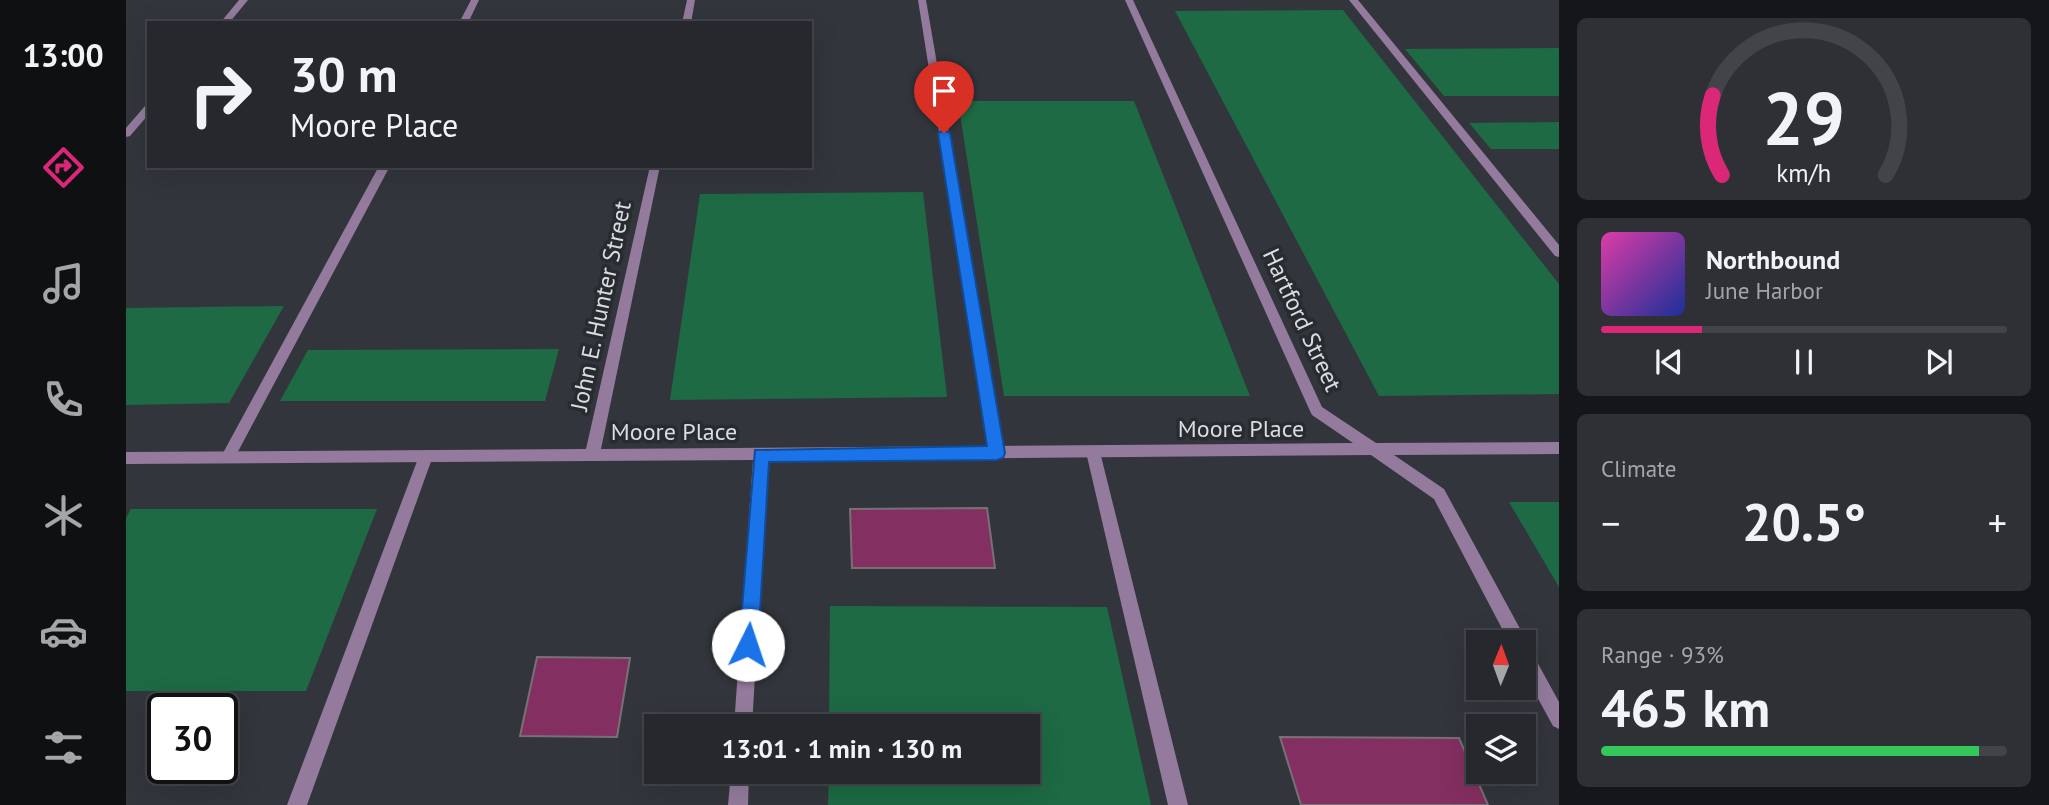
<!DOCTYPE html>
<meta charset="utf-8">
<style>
body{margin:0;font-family:"PT Sans",sans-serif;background:#2e3035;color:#f1f3f6;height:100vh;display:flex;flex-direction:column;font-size:26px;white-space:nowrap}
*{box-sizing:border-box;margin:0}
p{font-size:23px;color:#a4a6aa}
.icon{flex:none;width:38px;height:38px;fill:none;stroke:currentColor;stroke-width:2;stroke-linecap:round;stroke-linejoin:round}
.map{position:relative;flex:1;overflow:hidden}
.drawer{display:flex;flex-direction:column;gap:18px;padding:18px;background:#151619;width:490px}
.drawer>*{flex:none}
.hud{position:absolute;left:21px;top:21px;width:665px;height:147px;border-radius:0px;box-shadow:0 7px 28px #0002,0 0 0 2px #424449;background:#26282d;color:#f1f3f6;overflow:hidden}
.needle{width:46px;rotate:1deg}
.tools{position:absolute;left:1340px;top:630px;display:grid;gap:14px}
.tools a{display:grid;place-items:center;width:70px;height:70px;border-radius:0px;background:#26282d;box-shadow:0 7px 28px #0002,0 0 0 2px #424449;font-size:35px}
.speed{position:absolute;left:21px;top:693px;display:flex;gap:14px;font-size:35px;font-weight:700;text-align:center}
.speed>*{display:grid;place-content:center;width:91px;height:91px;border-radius:50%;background:#26282d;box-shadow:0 7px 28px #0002,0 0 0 2px #424449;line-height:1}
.speed .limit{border:4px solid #111;border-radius:10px;background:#fff;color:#111}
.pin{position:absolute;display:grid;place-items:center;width:60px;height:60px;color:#fff;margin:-72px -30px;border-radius:50% 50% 50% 0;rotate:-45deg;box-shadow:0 0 7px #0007}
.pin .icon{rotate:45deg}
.me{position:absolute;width:77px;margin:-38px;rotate:4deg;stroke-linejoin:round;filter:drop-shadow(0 0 5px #0008)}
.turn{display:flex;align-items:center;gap:24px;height:147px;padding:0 28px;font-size:32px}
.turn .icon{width:91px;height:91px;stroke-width:2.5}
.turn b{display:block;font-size:49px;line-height:60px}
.big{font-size:52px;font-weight:700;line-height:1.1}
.drawer .tile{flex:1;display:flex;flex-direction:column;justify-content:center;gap:10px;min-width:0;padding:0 24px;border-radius:10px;background:#2e3035}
.drawer .dial{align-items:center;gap:0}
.dial svg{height:182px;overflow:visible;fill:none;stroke:#424449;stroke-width:7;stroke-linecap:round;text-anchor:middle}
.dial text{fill:#f1f3f6;stroke:none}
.song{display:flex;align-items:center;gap:21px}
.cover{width:84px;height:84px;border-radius:10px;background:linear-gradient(135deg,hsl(320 70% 55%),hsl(230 70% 35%))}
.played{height:7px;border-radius:4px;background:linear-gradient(90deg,#db2777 25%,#424449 25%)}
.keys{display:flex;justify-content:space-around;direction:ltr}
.heat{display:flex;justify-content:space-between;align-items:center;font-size:38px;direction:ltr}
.charge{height:10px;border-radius:5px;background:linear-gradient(90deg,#34c759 93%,#424449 0)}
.trip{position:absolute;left:518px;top:714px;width:396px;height:70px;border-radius:0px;background:#26282d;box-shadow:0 7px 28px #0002,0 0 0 2px #424449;font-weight:700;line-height:70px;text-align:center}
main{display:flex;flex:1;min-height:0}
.dock{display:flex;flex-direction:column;width:126px;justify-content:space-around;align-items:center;background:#0f1012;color:#a4a6aa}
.dock .icon{width:49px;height:49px}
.dock .selected{color:#db2777}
.dock b{font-size:32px;color:#f1f3f6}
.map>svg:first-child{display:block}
.green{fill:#1d6a44}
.building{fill:#842f61;stroke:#787174;stroke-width:2}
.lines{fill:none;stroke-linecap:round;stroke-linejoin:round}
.service{fill:#947b9d;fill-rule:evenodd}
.minor{fill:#947b9d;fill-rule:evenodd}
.route{fill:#1a73e8;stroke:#114b97;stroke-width:2}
.labels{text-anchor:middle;stroke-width:7;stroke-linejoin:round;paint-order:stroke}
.street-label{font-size:24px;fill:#dadde0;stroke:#282c31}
</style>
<main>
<nav class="dock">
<b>13:00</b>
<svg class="icon selected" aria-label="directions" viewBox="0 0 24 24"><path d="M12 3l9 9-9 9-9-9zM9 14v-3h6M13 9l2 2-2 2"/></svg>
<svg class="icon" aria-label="music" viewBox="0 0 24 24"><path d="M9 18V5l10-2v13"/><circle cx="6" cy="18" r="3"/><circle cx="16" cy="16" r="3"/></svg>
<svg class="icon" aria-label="phone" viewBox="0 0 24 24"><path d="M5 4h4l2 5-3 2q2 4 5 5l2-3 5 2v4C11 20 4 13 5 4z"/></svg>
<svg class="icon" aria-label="climate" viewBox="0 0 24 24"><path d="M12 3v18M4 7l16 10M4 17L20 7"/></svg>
<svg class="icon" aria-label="car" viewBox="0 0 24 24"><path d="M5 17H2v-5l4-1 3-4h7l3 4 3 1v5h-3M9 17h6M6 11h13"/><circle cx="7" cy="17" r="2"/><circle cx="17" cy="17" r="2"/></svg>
<svg class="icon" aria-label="filters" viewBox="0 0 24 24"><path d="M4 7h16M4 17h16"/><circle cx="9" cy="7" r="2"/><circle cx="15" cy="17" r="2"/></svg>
</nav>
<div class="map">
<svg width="1433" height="805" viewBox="0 0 1433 805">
<rect width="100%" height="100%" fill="#32363c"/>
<!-- green -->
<path class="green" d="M 1217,10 L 1433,284 L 1433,394 L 1253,396 L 1049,11 Z
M 1433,48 L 1433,96 L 1318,96 L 1279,49 Z
M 832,101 L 1008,101 L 1124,396 L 878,396 Z
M 1433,122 L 1433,149 L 1365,149 L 1343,123 Z
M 797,192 L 821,397 L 544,400 L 574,194 Z
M 158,306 L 103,403 L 0,405 L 0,308 Z
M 433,349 L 419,401 L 154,401 L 182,350 Z
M 1383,502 L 1433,502 L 1433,587 Z
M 5,509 L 251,509 L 180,691 L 0,691 L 0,518 Z
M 704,606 L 981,607 L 1025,805 L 702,805 L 703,772 L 901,772 L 901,726 L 703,726 Z"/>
<!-- building -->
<path class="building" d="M 861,508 L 869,568 L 726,568 L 724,509 Z
M 411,657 L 504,658 L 491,737 L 394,736 Z
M 1154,737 L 1333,738 L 1362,805 L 1175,805 Z"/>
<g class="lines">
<!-- service -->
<path class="service" d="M 345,0 L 353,0 L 342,23 L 333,23 Z
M 792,0 L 800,0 L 878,453 L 876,457 L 871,459 L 866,457 L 864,453 Z
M 1223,0 L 1232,0 L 1433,245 L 1433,257 L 1429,256 Z
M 253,166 L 264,166 L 107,461 L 102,463 L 97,461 L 95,457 L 97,453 Z
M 967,446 L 972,448 L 974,452 L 1062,805 L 1042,805 L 960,452 L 962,448 Z
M 300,450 L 305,452 L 307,456 L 181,805 L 161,805 L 293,456 L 295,452 Z"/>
<!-- minor -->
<path class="minor" d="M 113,0 L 122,0 L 103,23 L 94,23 Z
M 561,0 L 569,0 L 565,23 L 556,23 Z
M 999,0 L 1007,0 L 1196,407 L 1250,443 L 1433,442 L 1433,454 L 1268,455 L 1318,489 L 1398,636 L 1401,642 L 1399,647 L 1404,649 L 1433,702 L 1433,729 L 1427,726 L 1398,673 L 1398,642 L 1383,642 L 1308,499 L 1245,455 L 642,460 L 626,726 L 608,726 L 627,460 L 0,464 L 0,452 L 460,449 L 524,166 L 534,166 L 475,449 L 1227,443 L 1186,415 L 1184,411 Z
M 23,105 L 23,114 L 4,136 L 0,137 L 0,128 L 19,106 Z
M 605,772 L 623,772 L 622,805 L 602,805 Z"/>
</g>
<!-- route -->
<path class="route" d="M 818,130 L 824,133 L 879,453 L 877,458 L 871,460 L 643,462 L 632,645 L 629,651 L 622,654 L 615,651 L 613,645 L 629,450 L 861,446 L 812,133 Z"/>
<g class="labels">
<!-- street labels -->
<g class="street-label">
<text transform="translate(475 306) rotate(-78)" y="8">John E. Hunter Street</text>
<text transform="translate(1176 320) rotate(65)" y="8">Hartford Street</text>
<text x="1115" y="437">Moore Place</text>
<text x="548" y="440">Moore Place</text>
</g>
</g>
</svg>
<div class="tools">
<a><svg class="needle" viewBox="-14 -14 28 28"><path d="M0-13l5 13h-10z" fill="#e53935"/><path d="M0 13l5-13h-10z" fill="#a4a6aa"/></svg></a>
<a><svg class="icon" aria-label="layers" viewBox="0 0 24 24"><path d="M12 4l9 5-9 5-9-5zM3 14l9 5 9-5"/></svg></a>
</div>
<div class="speed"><div class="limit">30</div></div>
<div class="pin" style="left:818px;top:133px;background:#d93025"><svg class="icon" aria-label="arrive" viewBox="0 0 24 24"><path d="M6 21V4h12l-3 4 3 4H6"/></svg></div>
<svg class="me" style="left:622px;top:645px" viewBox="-20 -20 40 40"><circle r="19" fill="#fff"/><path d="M0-13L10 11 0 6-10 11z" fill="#1a73e8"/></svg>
<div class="trip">13:01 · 1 min · 130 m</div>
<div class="hud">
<div class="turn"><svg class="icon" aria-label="right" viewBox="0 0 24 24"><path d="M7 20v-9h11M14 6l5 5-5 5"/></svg><div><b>30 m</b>Moore Place</div></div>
</div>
</div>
<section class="drawer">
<div class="tile dial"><svg viewBox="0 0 100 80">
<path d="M14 69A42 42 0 1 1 86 69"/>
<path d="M14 69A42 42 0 0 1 10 34" stroke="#db2777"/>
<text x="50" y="56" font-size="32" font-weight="700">29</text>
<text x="50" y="72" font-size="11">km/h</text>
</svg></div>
<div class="tile">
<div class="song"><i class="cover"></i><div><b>Northbound</b><p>June Harbor</p></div></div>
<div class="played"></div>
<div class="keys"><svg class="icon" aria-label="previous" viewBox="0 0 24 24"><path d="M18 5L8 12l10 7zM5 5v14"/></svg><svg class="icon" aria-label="pause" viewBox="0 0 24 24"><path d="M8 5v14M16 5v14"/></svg><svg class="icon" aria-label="next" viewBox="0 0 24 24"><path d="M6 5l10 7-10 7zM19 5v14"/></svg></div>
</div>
<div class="tile"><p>Climate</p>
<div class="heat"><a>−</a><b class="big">20.5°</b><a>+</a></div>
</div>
<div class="tile"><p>Range · 93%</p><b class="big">465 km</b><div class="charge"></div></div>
</section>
</main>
